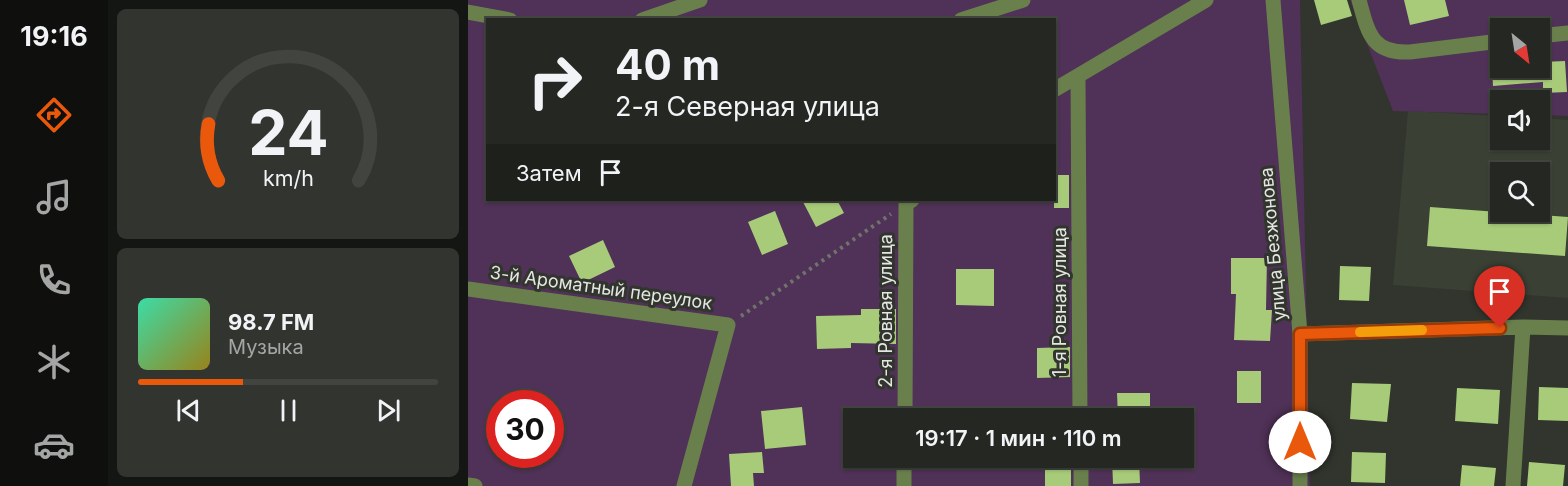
<!DOCTYPE html>
<html lang="ru">
<meta charset="utf-8">
<style>
body{margin:0;font-family:Inter,sans-serif;background:#31342f;color:#f1f3f6;height:100vh;display:flex;flex-direction:column;font-size:22px;white-space:nowrap}
*{box-sizing:border-box;margin:0}
p{font-size:20px;color:#a3a6a5}
.icon{flex:none;width:33px;height:33px;fill:none;stroke:currentColor;stroke-width:2;stroke-linecap:round;stroke-linejoin:round}
.map{position:relative;flex:1;overflow:hidden}
.side{display:flex;flex-direction:column;gap:9px;padding:9px;background:#141613;width:360px}
.side>*{flex:none}
.banner{position:absolute;left:18px;top:18px;width:570px;height:183px;border-radius:0px;box-shadow:0 2px 4px #0004,0 0 0 2px #424440;background:#252822;color:#f1f3f6;overflow:hidden}
.needle{width:39px;rotate:150deg}
.fabs{position:absolute;left:1022px;top:18px;display:grid;gap:12px}
.fabs a{display:grid;place-items:center;width:60px;height:60px;border-radius:0px;background:#252822;box-shadow:0 2px 4px #0004,0 0 0 2px #424440;font-size:30px}
.speed{position:absolute;left:18px;top:390px;display:flex;gap:12px;font-size:30px;font-weight:700;text-align:center}
.speed>*{display:grid;place-content:center;width:78px;height:78px;border-radius:50%;background:#252822;box-shadow:0 2px 4px #0004,0 0 0 2px #424440;line-height:1}
.speed .limit{border:9px solid #d22;background:#fff;color:#111}
.pin{position:absolute;display:grid;place-items:center;width:51px;height:51px;color:#fff;margin:-62px -26px;border-radius:50% 50% 50% 0;rotate:-45deg;box-shadow:0 0 6px #0007}
.pin .icon{rotate:45deg}
.me{position:absolute;width:66px;margin:-33px;rotate:0deg;stroke-linejoin:round;filter:drop-shadow(0 0 4px #0008)}
.turn{display:flex;align-items:center;gap:21px;height:126px;padding:0 30px;font-size:27px}
.turn .icon{width:78px;height:78px;stroke-width:2.5}
.turn b{display:block;font-size:42px;line-height:51px}
.then{display:flex;align-items:center;height:57px;padding:0 30px;background:#0003;gap:12px;font-size:22px}
.side .card{flex:1;display:flex;flex-direction:column;justify-content:center;gap:9px;min-width:0;padding:0 21px;border-radius:9px;background:#31342f}
.side .dial{align-items:center;gap:0}
.dial svg{height:156px;overflow:visible;fill:none;stroke:#424440;stroke-width:7;stroke-linecap:round;text-anchor:middle}
.dial text{fill:#f1f3f6;stroke:none}
.song{display:flex;align-items:center;gap:18px}
.cover{width:72px;height:72px;border-radius:9px;background:linear-gradient(135deg,hsl(160 70% 55%),hsl(50 70% 35%))}
.played{height:6px;border-radius:3px;background:linear-gradient(90deg,#ea580c 35%,#424440 35%)}
.keys{display:flex;justify-content:space-around;direction:ltr}
.trip{position:absolute;left:375px;top:408px;width:351px;height:60px;border-radius:0px;background:#252822;box-shadow:0 2px 4px #0004,0 0 0 2px #424440;font-weight:600;line-height:60px;text-align:center}
main{display:flex;flex:1;min-height:0}
.tabs{display:flex;flex-direction:column;width:108px;justify-content:space-around;align-items:center;background:#0f100e;color:#a3a6a5}
.tabs .icon{width:42px;height:42px}
.tabs .current{color:#ea580c}
.tabs b{font-size:27px;color:#f1f3f6}
.map>svg:first-child{display:block}
.built{fill:#3a4034;fill-rule:evenodd}
.green{fill:#503157;fill-rule:evenodd}
.building{fill:#a7cb79}
.lines{fill:none;stroke-linecap:round;stroke-linejoin:round}
.path{stroke:#70736c;stroke-width:4;stroke-dasharray:3 4.5;stroke-linecap:butt}
.minor{stroke:#69804c;stroke-width:15}
.route-casing{stroke:#983908;stroke-width:15}
.route{stroke:#ea580c;stroke-width:10}
.slow{stroke:#f59e0b;stroke-width:10}
.labels{text-anchor:middle;stroke-width:6;stroke-linejoin:round;paint-order:stroke}
.street-label{font-size:18px;fill:#e3e6e1;stroke:#31352d}
</style>
<main>
<nav class="tabs">
<b>19:16</b>
<svg class="icon current" aria-label="directions" viewBox="0 0 24 24"><path d="M12 3l9 9-9 9-9-9zM9 14v-3h6M13 9l2 2-2 2"/></svg>
<svg class="icon" aria-label="music" viewBox="0 0 24 24"><path d="M9 18V5l10-2v13"/><circle cx="6" cy="18" r="3"/><circle cx="16" cy="16" r="3"/></svg>
<svg class="icon" aria-label="phone" viewBox="0 0 24 24"><path d="M5 4h4l2 5-3 2q2 4 5 5l2-3 5 2v4C11 20 4 13 5 4z"/></svg>
<svg class="icon" aria-label="climate" viewBox="0 0 24 24"><path d="M12 3v18M4 7l16 10M4 17L20 7"/></svg>
<svg class="icon" aria-label="car" viewBox="0 0 24 24"><path d="M5 17H2v-5l4-1 3-4h7l3 4 3 1v5h-3M9 17h6M6 11h13"/><circle cx="7" cy="17" r="2"/><circle cx="17" cy="17" r="2"/></svg>
</nav>
<section class="side">
<div class="card dial"><svg viewBox="0 0 100 80">
<path d="M14 69A42 42 0 1 1 86 69"/>
<path d="M14 69A42 42 0 0 1 9 40" stroke="#ea580c"/>
<text x="50" y="56" font-size="32" font-weight="700">24</text>
<text x="50" y="72" font-size="11">km/h</text>
</svg></div>
<div class="card">
<div class="song"><i class="cover"></i><div><b>98.7 FM</b><p>Музыка</p></div></div>
<div class="played"></div>
<div class="keys"><svg class="icon" aria-label="previous" viewBox="0 0 24 24"><path d="M18 5L8 12l10 7zM5 5v14"/></svg><svg class="icon" aria-label="pause" viewBox="0 0 24 24"><path d="M8 5v14M16 5v14"/></svg><svg class="icon" aria-label="next" viewBox="0 0 24 24"><path d="M6 5l10 7-10 7zM19 5v14"/></svg></div>
</div>
</section>
<div class="map">
<svg width="1100" height="486" viewBox="0 0 1100 486">
<rect width="100%" height="100%" fill="#31352d"/>
<!-- built -->
<path class="built" d="M 940,111 L 1032,116 L 1032,140 L 1071,140 L 1071,118 L 1100,120 L 1100,298 L 925,285 ZM 1032,172 L 1071,172 L 1071,212 L 1032,212 Z"/>
<!-- green -->
<path class="green" d="M 0,0 L 832,0 L 842,486 L 0,486 ZM 20,20 L 586,20 L 586,200 L 20,200 ZM 32,404 L 82,404 L 82,454 L 32,454 ZM 386,418 L 716,418 L 716,458 L 386,458 Z
M 882,0 L 1100,0 L 1100,116 L 1071,115 L 1071,100 L 1032,100 L 1032,114 L 925,111 ZM 1032,28 L 1071,28 L 1071,68 L 1032,68 Z"/>
<!-- building -->
<path class="building" d="M 846,0 L 879,0 L 884,16 L 853,25 Z
M 936,0 L 977,0 L 981,16 L 942,25 Z
M 1097,61 L 1099,92 L 1075,93 L 1075,82 L 1025,86 L 1024,68 L 1074,68 L 1074,62 Z
M 586,175 L 601,175 L 601,208 L 586,208 Z
M 334,200 L 369,200 L 376,213 L 348,227 Z
M 962,207 L 1100,217 L 1097,256 L 959,246 Z
M 307,211 L 320,244 L 294,255 L 280,222 Z
M 135,240 L 147,267 L 114,283 L 101,256 Z
M 763,258 L 799,258 L 798,310 L 804,310 L 802,341 L 766,340 L 768,294 L 763,294 Z
M 872,266 L 903,267 L 901,301 L 871,300 Z
M 488,269 L 526,269 L 526,306 L 488,305 Z
M 393,309 L 428,309 L 428,344 L 383,343 L 383,348 L 349,349 L 348,316 L 393,315 Z
M 602,347 L 602,377 L 569,378 L 569,348 Z
M 769,371 L 793,371 L 793,403 L 769,403 Z
M 884,383 L 923,384 L 919,422 L 882,419 Z
M 1071,387 L 1100,388 L 1100,421 L 1070,420 Z
M 989,388 L 1032,390 L 1030,424 L 987,421 Z
M 649,393 L 682,393 L 682,418 L 650,418 Z
M 334,407 L 338,445 L 297,449 L 293,411 Z
M 294,452 L 296,473 L 285,473 L 286,486 L 263,486 L 261,454 Z
M 884,452 L 918,453 L 917,483 L 883,482 Z
M 577,458 L 603,458 L 603,486 L 577,486 Z
M 644,458 L 671,458 L 672,483 L 645,484 Z
M 1061,462 L 1097,465 L 1095,486 L 1059,486 Z
M 994,465 L 1028,468 L 1026,486 L 992,486 Z"/>
<g class="lines">
<!-- path -->
<path class="path" d="M 273,316 L 423,214"/>
<!-- minor -->
<path class="minor" d="M 805,0 L 832,334 L 832,486
M 891,0 C 900,32 903,54 942,52 L 1032,41
M 0,12 L 42,20
M 174,20 L 232,0
M 493,20 L 555,0
M 1071,36 L 1100,33
M 610,76 L 612,418
M 586,90 L 738,0
M 0,289 L 260,325 L 216,486
M 832,334 L 1055,327 L 1100,328
M 437,418 L 438,204 L 444,200
M 613,458 L 613,486
M 0,485 L 7,486
M 436,486 L 436,458
M 1045,486 L 1055,327"/>
</g>
<g class="lines">
<!-- route casing -->
<g class="route-casing">
<path id="route" d="M 832,442 L 832,334 L 1032,328"/>
</g>
<!-- route -->
<use href="#route" class="route"/>
<!-- slow -->
<path class="slow" d="M 892,332 L 954,330"/>
</g>
<g class="labels">
<!-- street labels -->
<g class="street-label">
<text transform="translate(805 244) rotate(-95)" y="6">улица Безжонова</text>
<text transform="translate(133 288) rotate(8)" y="6">3-й Ароматный переулок</text>
<text transform="translate(592 302) rotate(-90)" y="6">1-я Ровная улица</text>
<text transform="translate(418 311) rotate(-90)" y="6">2-я Ровная улица</text>
</g>
</g>
</svg>
<div class="fabs">
<a><svg class="needle" viewBox="-14 -14 28 28"><path d="M0-13l5 13h-10z" fill="#e53935"/><path d="M0 13l5-13h-10z" fill="#a3a6a5"/></svg></a>
<a><svg class="icon" aria-label="sound" viewBox="0 0 24 24"><path d="M4 9h4l5-4v14l-5-4H4zM17 9q2 3 0 6"/></svg></a>
<a><svg class="icon" aria-label="search" viewBox="0 0 24 24"><circle cx="10" cy="10" r="6"/><path d="M15 15l6 6"/></svg></a>
</div>
<div class="speed"><div class="limit">30</div></div>
<div class="pin" style="left:1032px;top:328px;background:#d93025"><svg class="icon" aria-label="arrive" viewBox="0 0 24 24"><path d="M6 21V4h12l-3 4 3 4H6"/></svg></div>
<svg class="me" style="left:832px;top:442px" viewBox="-20 -20 40 40"><circle r="19" fill="#fff"/><path d="M0-13L10 11 0 6-10 11z" fill="#ea580c"/></svg>
<div class="trip">19:17 · 1 мин · 110 m</div>
<div class="banner">
<div class="turn"><svg class="icon" aria-label="right" viewBox="0 0 24 24"><path d="M7 20v-9h11M14 6l5 5-5 5"/></svg><div><b>40 m</b>2-я Северная улица</div></div>
<div class="then">Затем<svg class="icon" aria-label="arrive" viewBox="0 0 24 24"><path d="M6 21V4h12l-3 4 3 4H6"/></svg></div>
</div>
</div>
</main>
